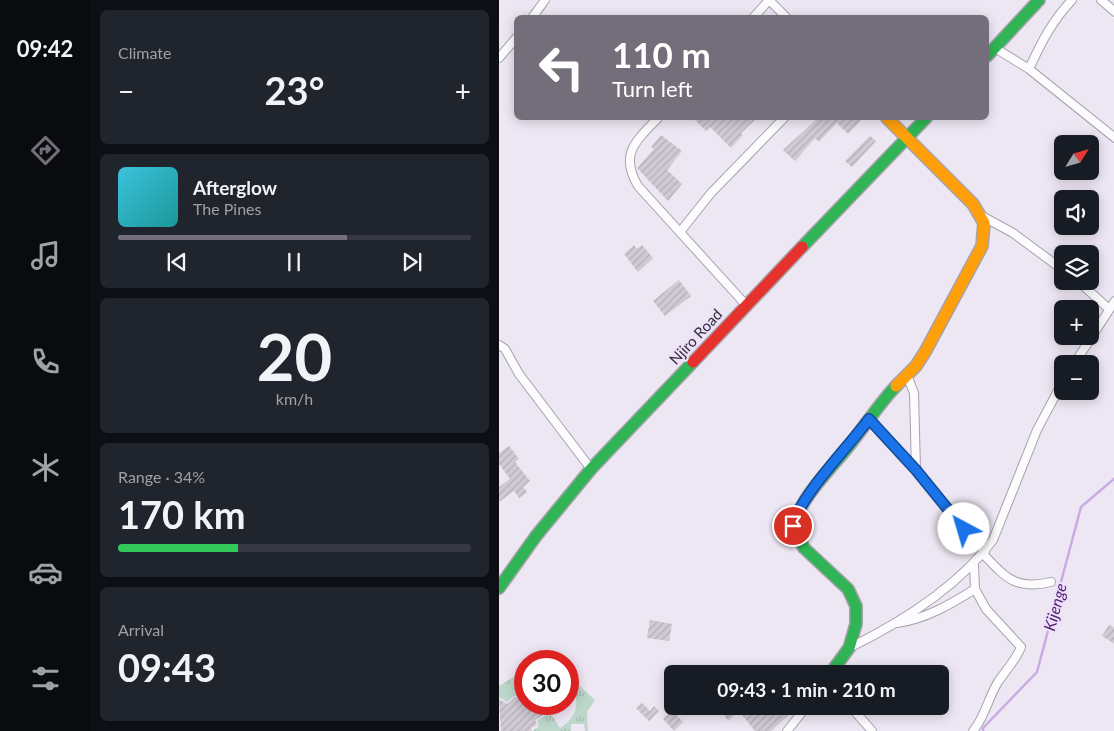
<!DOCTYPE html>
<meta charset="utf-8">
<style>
body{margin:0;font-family:Lato,sans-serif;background:#20242c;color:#f1f3f6;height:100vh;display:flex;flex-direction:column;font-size:19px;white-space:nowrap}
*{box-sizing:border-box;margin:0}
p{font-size:16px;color:#9ea1a6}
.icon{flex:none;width:28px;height:28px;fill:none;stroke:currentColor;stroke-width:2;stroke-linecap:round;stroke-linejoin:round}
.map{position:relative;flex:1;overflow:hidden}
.sheet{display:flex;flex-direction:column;gap:10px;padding:10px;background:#0d0f14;width:409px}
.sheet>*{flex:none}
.hud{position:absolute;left:15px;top:15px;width:475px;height:105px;border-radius:8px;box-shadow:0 2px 12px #0003;background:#736e79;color:#fff;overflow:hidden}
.needle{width:32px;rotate:53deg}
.buttons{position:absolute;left:555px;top:135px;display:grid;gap:10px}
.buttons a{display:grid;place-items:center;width:45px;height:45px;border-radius:8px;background:#171b24;box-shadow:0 2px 12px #0003;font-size:25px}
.speed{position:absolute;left:15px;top:650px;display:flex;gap:10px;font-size:25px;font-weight:700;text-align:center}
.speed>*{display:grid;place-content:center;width:65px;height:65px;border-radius:50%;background:#171b24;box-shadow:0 2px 12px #0003;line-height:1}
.speed .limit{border:8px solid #d22;background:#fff;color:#111}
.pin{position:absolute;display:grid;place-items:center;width:42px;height:42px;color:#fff;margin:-21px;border:2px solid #fff;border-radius:50%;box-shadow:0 1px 5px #0007}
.me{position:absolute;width:55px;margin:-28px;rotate:321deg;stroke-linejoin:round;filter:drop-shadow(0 0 4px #0008)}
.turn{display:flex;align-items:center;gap:18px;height:105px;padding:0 15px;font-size:22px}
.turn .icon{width:65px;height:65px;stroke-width:2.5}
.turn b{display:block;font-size:35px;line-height:42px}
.big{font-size:38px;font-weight:700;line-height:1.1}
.sheet .tile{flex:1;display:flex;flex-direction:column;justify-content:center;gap:8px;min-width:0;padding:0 18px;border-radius:8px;background:#20242c}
.sheet .dial{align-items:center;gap:0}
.dial b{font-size:65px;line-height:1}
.song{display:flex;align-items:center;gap:15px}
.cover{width:60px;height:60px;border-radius:8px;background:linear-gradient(135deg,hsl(190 70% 55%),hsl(180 70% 35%))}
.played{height:5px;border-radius:2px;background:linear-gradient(90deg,#736e79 65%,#363941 65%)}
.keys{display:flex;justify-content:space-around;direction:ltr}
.heat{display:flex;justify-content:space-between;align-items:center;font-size:28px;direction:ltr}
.charge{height:8px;border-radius:4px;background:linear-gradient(90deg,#34c759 34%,#363941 0)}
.trip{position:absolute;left:165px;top:665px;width:285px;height:50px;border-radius:8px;background:#171b24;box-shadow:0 2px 12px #0003;font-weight:700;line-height:50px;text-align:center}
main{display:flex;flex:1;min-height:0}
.tab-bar{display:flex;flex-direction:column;width:90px;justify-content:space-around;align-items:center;background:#090b0e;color:#9ea1a6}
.tab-bar .icon{width:35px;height:35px}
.tab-bar .on{color:#736e79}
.tab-bar b{font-size:22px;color:#f1f3f6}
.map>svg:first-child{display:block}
.grass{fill:url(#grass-tufts)}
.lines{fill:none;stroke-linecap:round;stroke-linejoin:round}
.stream{stroke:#caace4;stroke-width:2.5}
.building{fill:url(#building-hatch)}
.street-casing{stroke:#a7a2ac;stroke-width:10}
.fast-casing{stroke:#a7a2ac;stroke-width:14}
.slow-casing{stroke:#a7a2ac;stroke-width:14}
.jam-casing{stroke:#a7a2ac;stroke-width:14}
.street{stroke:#fcfbfd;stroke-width:8}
.fast{stroke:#30b455;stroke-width:11}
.slow{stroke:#ff9f0a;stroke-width:11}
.jam{stroke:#e5322d;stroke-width:11}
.route-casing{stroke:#114b97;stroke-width:12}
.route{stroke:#1a73e8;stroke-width:9}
.labels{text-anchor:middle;stroke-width:4.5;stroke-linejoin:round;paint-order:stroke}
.street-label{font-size:15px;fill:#322d37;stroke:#ede0f9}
.water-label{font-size:16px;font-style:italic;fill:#521e75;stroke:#ede0f9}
</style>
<main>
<nav class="tab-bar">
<b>09:42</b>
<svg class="icon on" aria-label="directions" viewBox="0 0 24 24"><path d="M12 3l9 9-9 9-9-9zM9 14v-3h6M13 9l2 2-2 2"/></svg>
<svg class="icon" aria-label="music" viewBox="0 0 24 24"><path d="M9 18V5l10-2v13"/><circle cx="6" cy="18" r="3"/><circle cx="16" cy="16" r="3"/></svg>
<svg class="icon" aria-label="phone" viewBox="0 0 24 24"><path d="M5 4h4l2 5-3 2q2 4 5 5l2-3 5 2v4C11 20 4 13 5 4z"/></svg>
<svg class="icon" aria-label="climate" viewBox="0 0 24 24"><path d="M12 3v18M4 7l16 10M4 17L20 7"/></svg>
<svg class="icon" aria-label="car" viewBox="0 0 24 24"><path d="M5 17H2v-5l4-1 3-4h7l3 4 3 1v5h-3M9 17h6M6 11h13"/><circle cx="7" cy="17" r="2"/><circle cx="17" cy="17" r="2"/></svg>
<svg class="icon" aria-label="filters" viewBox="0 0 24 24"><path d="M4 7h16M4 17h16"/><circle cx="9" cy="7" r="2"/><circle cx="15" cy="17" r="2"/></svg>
</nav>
<section class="sheet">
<div class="tile"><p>Climate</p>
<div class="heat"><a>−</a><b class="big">23°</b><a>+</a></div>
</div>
<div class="tile">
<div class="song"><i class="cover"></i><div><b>Afterglow</b><p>The Pines</p></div></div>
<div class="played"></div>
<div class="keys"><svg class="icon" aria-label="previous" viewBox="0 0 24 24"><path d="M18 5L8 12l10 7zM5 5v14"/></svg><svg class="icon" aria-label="pause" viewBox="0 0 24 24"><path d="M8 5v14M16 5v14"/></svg><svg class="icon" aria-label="next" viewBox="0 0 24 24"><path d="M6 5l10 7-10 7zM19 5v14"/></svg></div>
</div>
<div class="tile dial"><b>20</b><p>km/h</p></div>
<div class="tile"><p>Range · 34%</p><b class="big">170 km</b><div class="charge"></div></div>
<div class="tile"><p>Arrival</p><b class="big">09:43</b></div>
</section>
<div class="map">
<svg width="616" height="731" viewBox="0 0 616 731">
<defs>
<pattern id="grass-tufts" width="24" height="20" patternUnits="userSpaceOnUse" patternTransform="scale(1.25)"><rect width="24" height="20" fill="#bdd7cb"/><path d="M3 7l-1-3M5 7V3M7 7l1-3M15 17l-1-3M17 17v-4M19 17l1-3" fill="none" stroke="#a3b9af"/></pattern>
<pattern id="building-hatch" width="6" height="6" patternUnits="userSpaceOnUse" patternTransform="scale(1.25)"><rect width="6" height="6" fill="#d0cad5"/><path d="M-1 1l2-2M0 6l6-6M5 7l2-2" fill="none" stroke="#b3aeb7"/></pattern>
</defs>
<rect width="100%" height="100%" fill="#ede6f3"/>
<!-- grass -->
<path class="grass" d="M 21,673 L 26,675 L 26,694 L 15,696 L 8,702 L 0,697 L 0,686 Z
M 69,675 L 96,700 L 88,712 L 89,731 L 86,731 L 85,724 L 72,724 L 72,731 L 34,731 L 40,726 L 38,721 L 51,712 L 61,728 C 76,719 85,700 69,687 Z"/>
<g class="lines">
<!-- stream -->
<path class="stream" d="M 484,731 L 484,728 L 538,672 L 582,507 L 616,478"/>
</g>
<!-- building -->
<path class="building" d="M 194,118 L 258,118 L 242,133 L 244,135 L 232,148 L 211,127 L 207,131 Z
M 319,118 L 364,118 L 349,134 L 338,123 L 320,142 L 316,138 L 296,161 L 284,150 Z
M 162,135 L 183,151 L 168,170 L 183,184 L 169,201 L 138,168 L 155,149 L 152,147 Z
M 371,136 L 377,141 L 353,167 L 346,161 Z
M 135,245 L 138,249 L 143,245 L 154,258 L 139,272 L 125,254 Z
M 180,280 L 192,296 L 166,316 L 154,301 Z
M 10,446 L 20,459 L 16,462 L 31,481 L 24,487 L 28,492 L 20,498 L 15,491 L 0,502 L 0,487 L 11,479 L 0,464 L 0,453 Z
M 151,620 L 173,624 L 170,641 L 148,638 Z
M 610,625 L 616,628 L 616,644 L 603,636 Z
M 26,695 L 26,704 L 61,704 L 36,720 L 38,725 L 32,728 L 33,731 L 2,731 L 0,699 L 8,704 L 16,697 Z
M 143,703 L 151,711 L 155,706 L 160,711 L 150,721 L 137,708 Z
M 227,706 L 290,706 L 294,711 L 272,731 L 256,731 L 240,711 L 229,721 L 222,711 Z
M 173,710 L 184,722 L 175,731 L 164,719 Z"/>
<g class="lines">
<!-- street casing -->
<g class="street-casing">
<path id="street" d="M 270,0 L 288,18
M 602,0 L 616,12
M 33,18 L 46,0
M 254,18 L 270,0
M 496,48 L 530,69 L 616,138
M 0,58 L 18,37
M 530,69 C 542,43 553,21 573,0
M 159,118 C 137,141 120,154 139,186 L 247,305
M 483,216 L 514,233 L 564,270
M 181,232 L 212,193 L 285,118
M 579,281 L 610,309
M 0,345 L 6,349 L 20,374 L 92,469
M 575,364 L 616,301
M 408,375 L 415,393 L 417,470
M 370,419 L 417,470 L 465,529 L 486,551
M 484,554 C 508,579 517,590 552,582
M 398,623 C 427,619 452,604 476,589
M 350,648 C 403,622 458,588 494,540 L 538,430 L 564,381
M 351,706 L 373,731
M 288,731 L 308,706
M 474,731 C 486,717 489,698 499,682 C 507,670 517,660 522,647 L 487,609 L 476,589 L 475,565"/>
</g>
<!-- fast casing -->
<g class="fast-casing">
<path id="fast" d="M 488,56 L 540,0
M 303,247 L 427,118
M 0,588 L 37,536 L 92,469 L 194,362
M 331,674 L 350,648 L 357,624 L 357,606 L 349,589 L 305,548 L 294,526 C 303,496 330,471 349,447 C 366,426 379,405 397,386"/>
</g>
<!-- slow casing -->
<g class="slow-casing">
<path id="slow" d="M 388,118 L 474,204 L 485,223 L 483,246 L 426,352 L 417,366 L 397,386"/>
</g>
<!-- jam casing -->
<g class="jam-casing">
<path id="jam" d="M 194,362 L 303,247"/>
</g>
<!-- street -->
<use href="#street" class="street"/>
<!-- fast -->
<use href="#fast" class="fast"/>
<!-- slow -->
<use href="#slow" class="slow"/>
<!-- jam -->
<use href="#jam" class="jam"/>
</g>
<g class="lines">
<!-- route casing -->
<g class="route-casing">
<path id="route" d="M 294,526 C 299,498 351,445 370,419 L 417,470 L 465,529"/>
</g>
<!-- route -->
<use href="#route" class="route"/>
</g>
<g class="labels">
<!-- street labels -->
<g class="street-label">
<text transform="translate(197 337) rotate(-47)" y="5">Njiro Road</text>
</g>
<!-- water labels -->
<g class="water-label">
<text transform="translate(556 607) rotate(-75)" y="6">Kijenge</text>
</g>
</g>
</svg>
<div class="buttons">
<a><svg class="needle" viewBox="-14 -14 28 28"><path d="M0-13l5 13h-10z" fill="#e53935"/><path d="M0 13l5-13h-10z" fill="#9ea1a6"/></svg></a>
<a><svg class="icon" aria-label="sound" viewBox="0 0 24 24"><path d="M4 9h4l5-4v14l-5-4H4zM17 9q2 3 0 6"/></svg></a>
<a><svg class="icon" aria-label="layers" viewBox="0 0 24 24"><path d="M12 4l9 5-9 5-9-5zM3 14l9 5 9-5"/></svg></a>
<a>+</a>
<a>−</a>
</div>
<div class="speed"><div class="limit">30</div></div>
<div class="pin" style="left:294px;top:526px;background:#d93025"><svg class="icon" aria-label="arrive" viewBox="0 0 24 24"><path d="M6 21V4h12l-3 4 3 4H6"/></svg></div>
<svg class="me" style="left:465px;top:529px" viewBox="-20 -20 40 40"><circle r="19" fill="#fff"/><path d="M0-13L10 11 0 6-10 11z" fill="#1a73e8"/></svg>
<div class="trip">09:43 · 1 min · 210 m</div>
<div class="hud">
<div class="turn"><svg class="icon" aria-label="left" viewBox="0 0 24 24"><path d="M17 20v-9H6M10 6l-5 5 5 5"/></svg><div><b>110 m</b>Turn left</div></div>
</div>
</div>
</main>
